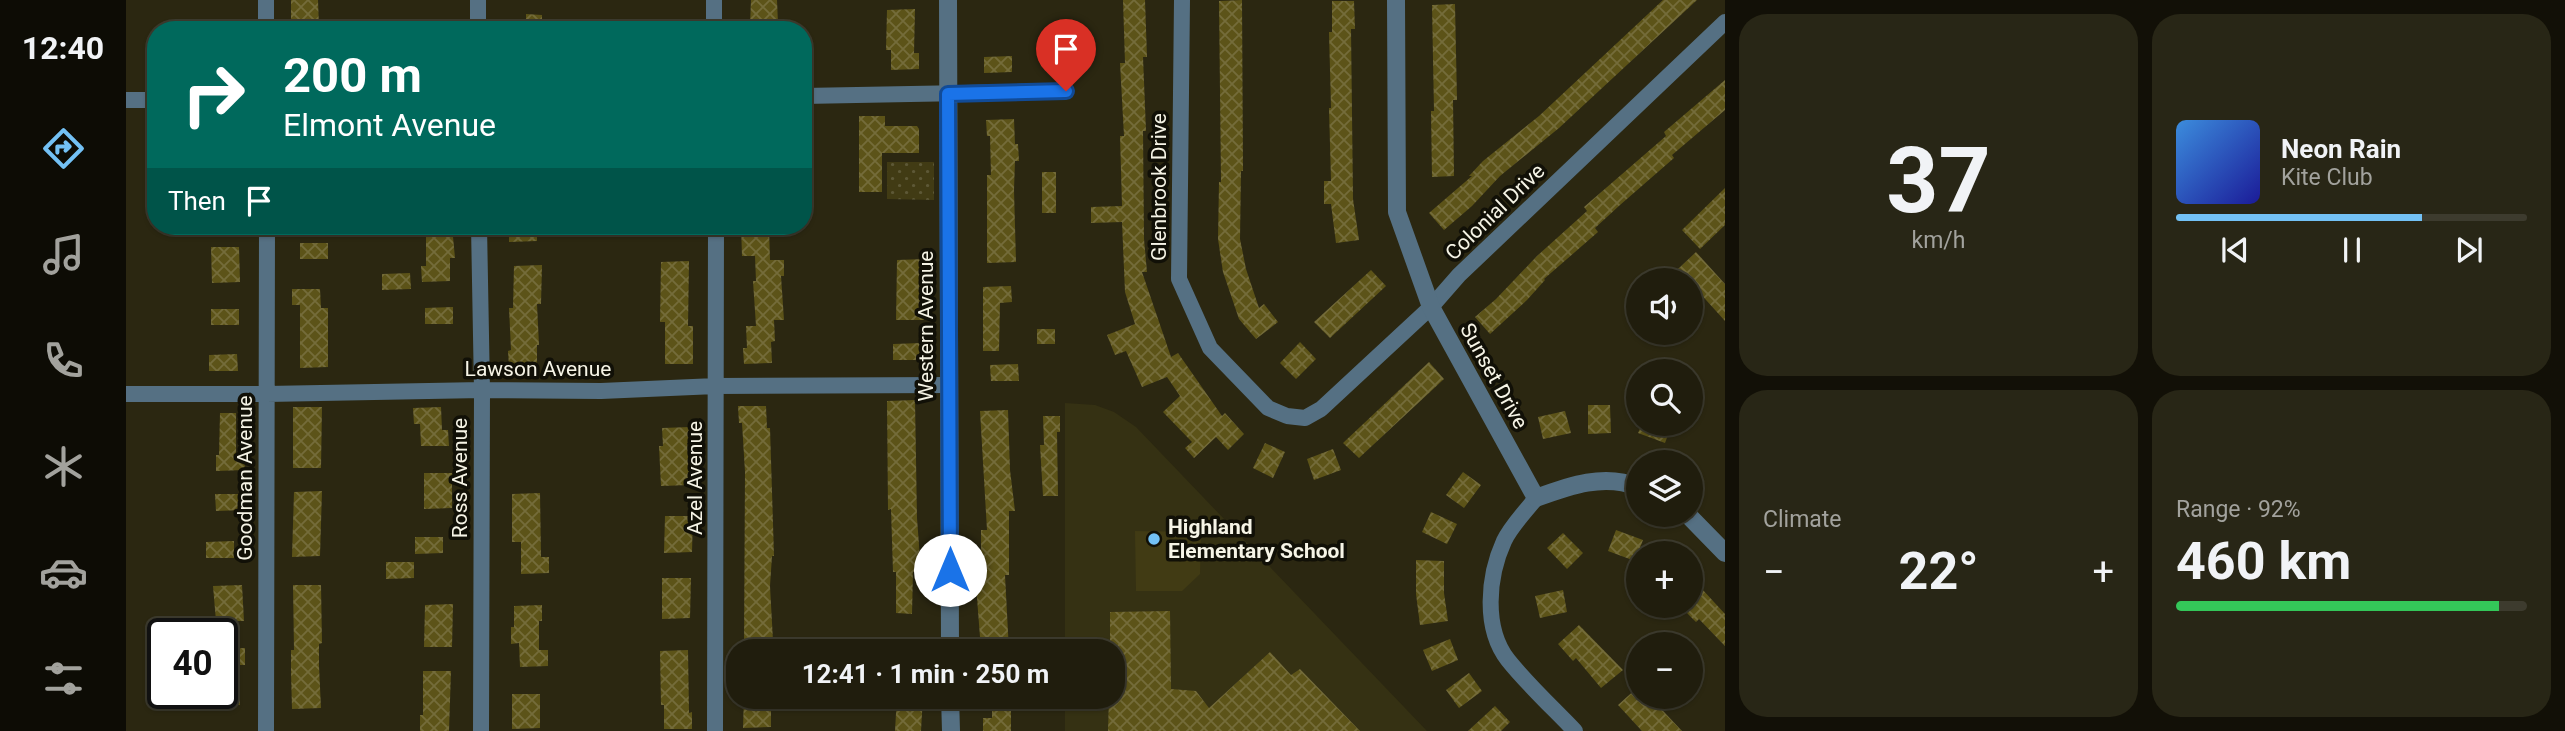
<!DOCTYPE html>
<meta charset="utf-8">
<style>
body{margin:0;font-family:Roboto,sans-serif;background:#282616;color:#f1f3f6;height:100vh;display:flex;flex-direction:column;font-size:26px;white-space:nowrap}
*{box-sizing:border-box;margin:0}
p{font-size:23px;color:#a2a29d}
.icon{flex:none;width:38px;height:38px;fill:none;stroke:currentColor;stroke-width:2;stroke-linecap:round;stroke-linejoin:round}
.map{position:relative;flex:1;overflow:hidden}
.drawer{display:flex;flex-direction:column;gap:14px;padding:14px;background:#121007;width:840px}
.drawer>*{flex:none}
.banner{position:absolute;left:21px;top:21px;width:665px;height:214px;border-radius:28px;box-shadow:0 2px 5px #0004,0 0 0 2px #3d3b2e;background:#00695c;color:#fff;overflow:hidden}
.fabs{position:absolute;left:1500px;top:268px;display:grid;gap:14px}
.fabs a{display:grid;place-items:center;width:77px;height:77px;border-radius:50%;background:#201d0d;box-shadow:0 2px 5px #0004,0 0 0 2px #3d3b2e;font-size:35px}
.speed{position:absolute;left:21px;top:618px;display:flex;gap:14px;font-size:35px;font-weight:700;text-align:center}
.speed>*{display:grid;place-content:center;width:91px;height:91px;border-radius:50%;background:#201d0d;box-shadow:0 2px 5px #0004,0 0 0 2px #3d3b2e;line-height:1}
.speed .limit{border:4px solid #111;border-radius:10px;background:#fff;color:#111}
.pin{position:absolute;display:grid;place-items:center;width:60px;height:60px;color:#fff;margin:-72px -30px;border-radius:50% 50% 50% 0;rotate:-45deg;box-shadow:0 0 7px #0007}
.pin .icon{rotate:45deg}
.me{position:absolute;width:77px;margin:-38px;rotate:0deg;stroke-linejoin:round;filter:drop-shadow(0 0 5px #0008)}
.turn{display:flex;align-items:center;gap:24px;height:147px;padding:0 21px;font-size:32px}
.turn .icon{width:91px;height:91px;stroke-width:2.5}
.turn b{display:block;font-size:49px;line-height:60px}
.then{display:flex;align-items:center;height:66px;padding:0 21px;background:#0003;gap:14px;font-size:26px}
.big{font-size:52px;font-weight:700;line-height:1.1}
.drawer .card{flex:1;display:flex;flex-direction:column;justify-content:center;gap:10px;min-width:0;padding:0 24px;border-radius:28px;background:#282616}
.drawer .dial{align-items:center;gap:0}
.dial b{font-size:91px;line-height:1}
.song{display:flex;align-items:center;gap:21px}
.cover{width:84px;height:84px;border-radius:10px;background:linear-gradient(135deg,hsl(210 70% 55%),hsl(240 70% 35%))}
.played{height:7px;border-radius:4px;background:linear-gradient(90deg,#73c1f5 70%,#3d3b2e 70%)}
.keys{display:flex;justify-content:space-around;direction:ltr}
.heat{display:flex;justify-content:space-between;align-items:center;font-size:38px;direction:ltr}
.charge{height:10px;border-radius:5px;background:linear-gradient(90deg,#34c759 92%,#3d3b2e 0)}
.drawer .tiles{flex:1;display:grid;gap:14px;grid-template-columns:repeat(2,1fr)}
.trip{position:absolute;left:600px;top:639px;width:399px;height:70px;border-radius:28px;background:#201d0d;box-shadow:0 2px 5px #0004,0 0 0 2px #3d3b2e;font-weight:700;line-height:70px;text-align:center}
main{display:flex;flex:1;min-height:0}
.tabs{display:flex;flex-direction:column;width:126px;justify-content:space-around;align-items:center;background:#0d0c05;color:#a2a29d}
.tabs .icon{width:49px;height:49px}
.tabs .current{color:#73c1f5}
.tabs b{font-size:32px;color:#f1f3f6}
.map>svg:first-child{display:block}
.built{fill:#353113}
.grass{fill:url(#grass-dots)}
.green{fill:#413b14}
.building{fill:url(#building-cross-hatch)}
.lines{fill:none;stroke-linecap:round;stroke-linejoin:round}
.minor{stroke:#557083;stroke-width:16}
.tertiary{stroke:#557083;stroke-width:18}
.route-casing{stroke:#114b97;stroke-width:18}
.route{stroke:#1a73e8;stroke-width:12}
.poi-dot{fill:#73c1f5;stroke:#111007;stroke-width:2.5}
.labels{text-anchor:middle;stroke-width:7;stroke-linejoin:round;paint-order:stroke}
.street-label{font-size:21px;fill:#f6f4e6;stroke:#111007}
.poi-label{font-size:21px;font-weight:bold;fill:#f6f4e6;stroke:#111007;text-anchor:start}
</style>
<main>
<nav class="tabs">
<b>12:40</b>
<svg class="icon current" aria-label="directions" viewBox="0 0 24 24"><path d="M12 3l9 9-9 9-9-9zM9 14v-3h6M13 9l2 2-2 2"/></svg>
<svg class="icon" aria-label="music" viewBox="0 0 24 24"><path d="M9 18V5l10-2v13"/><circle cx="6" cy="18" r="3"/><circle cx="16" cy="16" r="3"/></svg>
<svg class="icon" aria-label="phone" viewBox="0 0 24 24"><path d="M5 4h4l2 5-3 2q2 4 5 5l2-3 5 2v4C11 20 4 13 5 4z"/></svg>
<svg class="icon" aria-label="climate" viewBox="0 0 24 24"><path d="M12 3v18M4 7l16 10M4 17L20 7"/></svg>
<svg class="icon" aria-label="car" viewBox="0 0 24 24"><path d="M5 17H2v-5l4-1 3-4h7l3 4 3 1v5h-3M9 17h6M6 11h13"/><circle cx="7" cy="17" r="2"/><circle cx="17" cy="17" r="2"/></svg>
<svg class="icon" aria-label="filters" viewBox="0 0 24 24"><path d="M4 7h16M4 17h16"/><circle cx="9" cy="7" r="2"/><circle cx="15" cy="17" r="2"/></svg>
</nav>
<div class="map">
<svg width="1599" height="731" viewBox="0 0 1599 731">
<defs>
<pattern id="grass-dots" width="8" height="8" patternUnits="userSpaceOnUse" patternTransform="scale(1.75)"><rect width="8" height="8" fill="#413b14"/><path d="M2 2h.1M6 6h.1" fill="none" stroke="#5d5836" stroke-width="1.8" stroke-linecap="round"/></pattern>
<pattern id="building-cross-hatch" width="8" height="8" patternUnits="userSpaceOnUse" patternTransform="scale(1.75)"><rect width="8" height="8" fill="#5c5318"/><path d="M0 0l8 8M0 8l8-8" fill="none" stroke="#746c3a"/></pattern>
</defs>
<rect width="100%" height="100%" fill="#2b2711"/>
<!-- built -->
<path class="built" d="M 939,403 L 969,405 L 988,412 L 1010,427 L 1301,731 L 939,731 L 939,697 L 987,696 L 987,651 L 939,651 Z"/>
<!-- grass -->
<path class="grass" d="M 761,162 L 808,162 L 808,200 L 761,199 Z"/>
<!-- green -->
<path class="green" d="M 1009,531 L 1075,532 L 1074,574 L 1056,591 L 1010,591 Z"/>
<!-- building -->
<path class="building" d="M 165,0 L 192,0 L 193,27 L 165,28 Z
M 625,0 L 651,0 L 652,24 L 624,25 Z
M 997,0 L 1019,0 L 1021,57 L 1017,57 L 1020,131 L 1017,131 L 1018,239 L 1021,272 L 1016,272 L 1045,357 L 1052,353 L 1096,416 L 1099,413 L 1118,434 L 1102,450 L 1090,437 L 1068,458 L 1059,448 L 1066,442 L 1037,412 L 1054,396 L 1041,377 L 1016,387 L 1000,351 L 989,355 L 981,335 L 1009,324 L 999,292 L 996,222 L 965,223 L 965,207 L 996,206 L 994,136 L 998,136 L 994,63 L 999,63 Z
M 1116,0 L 1117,171 L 1115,171 L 1114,239 L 1120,269 L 1133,308 L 1138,304 L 1152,322 L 1130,339 L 1113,319 L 1097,272 L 1092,239 L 1093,182 L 1095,182 L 1093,1 Z
M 1537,0 L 1571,0 L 1433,128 L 1374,176 L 1346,206 L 1318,230 L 1303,213 L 1346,176 L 1343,176 L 1357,161 L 1413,116 Z
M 1206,1 L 1228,1 L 1229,29 L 1225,29 L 1227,199 L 1233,240 L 1210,243 L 1205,204 L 1198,204 L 1198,181 L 1205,181 L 1203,108 L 1205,108 L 1203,32 L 1206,32 Z
M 1329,4 L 1331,100 L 1327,100 L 1328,176 L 1306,177 L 1305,111 L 1308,111 L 1306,5 Z
M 789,9 L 788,53 L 793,53 L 793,69 L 765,70 L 765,50 L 760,50 L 761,10 Z
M 400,14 L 416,15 L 416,30 L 400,30 Z
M 886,56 L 886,72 L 858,73 L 858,57 Z
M 1599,80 L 1599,110 L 1546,155 L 1548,158 L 1494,205 L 1469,228 L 1472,232 L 1418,279 L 1419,280 L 1401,300 L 1364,334 L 1349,317 L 1370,299 L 1411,256 L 1461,211 L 1458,207 L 1540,136 L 1538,132 Z
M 733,116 L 759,116 L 759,126 L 791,126 L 793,129 L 793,153 L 756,153 L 756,192 L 733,192 Z
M 888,119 L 889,144 L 892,144 L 893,161 L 889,161 L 888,190 L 890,262 L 861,263 L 861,175 L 865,175 L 864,136 L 861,136 L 860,120 Z
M 916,172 L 930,172 L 930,213 L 916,213 Z
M 1599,188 L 1599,225 L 1574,249 L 1556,230 Z
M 300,226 L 326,226 L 329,258 L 324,258 L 324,281 L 296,282 L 295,266 L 300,266 Z
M 383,226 L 411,226 L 411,241 L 383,242 Z
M 615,226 L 643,226 L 644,260 L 658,260 L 658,276 L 655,276 L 658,320 L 648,320 L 649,341 L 645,342 L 646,363 L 618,364 L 617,348 L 621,348 L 620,326 L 630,326 L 627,281 L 630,281 L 629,256 L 616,256 Z
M 174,243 L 202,243 L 202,259 L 174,259 Z
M 85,247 L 113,247 L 114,282 L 86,283 Z
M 1570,252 L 1599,284 L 1599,321 L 1552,269 Z
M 799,259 L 798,320 L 770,320 L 771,260 Z
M 563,261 L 562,326 L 567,326 L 567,364 L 539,364 L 539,322 L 534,322 L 535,262 Z
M 416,265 L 415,304 L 411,304 L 413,345 L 411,345 L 411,366 L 383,367 L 382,351 L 385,350 L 383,308 L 387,308 L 388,266 Z
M 1245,270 L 1260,286 L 1204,338 L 1188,322 Z
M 284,273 L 285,289 L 256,290 L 256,274 Z
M 885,286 L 886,302 L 874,303 L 873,351 L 857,351 L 857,287 Z
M 166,289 L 194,289 L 195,308 L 202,308 L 202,367 L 174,368 L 174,305 L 166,305 Z
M 327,307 L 327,324 L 299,324 L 299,308 Z
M 85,309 L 113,309 L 113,325 L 85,325 Z
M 911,329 L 929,329 L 929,344 L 911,344 Z
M 1174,342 L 1190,359 L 1170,379 L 1154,363 Z
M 795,343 L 795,360 L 767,360 L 767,344 Z
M 111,354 L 112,371 L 83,371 L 83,355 Z
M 1303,362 L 1318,379 L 1233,458 L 1217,443 Z
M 892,364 L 893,381 L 865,381 L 864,365 Z
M 789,400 L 791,518 L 795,572 L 787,572 L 786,614 L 770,613 L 770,572 L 767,572 L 765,509 L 762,510 L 761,401 Z
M 1462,405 L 1484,405 L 1485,433 L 1462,434 Z
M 612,406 L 640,406 L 641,428 L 644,428 L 648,556 L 646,556 L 644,586 L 647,641 L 643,642 L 644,651 L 618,651 L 619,472 L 616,423 L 613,423 Z
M 167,407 L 196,407 L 195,468 L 167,468 Z
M 315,407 L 316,430 L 322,430 L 323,446 L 295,446 L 294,424 L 288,424 L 287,408 Z
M 882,410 L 884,470 L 889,511 L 883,511 L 883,575 L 879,575 L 883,651 L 860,651 L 860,637 L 854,637 L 851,598 L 851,582 L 855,582 L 855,530 L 861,530 L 854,411 Z
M 1439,411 L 1445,433 L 1417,439 L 1412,417 Z
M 94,413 L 110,413 L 110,454 L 118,454 L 119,470 L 90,471 L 90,455 L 93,455 Z
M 917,416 L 934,416 L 934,432 L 931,432 L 932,496 L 917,496 L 914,445 L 918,445 Z
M 1516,424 L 1546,424 L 1539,443 L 1512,433 Z
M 564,427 L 565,443 L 561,443 L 564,485 L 535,486 L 533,446 L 537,446 L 536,428 Z
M 1139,443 L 1159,452 L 1147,478 L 1127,468 Z
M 1207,449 L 1215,470 L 1188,480 L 1181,459 Z
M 1337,472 L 1355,485 L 1338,508 L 1320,495 Z
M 298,473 L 326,473 L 326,508 L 298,509 Z
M 196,491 L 194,556 L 166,557 L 168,492 Z
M 414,493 L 415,557 L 423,557 L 423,573 L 395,574 L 395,542 L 386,542 L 386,494 Z
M 89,494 L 118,494 L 118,510 L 90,511 Z
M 1305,512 L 1331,524 L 1321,544 L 1296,532 Z
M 539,516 L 567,516 L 566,552 L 538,553 Z
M 1490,530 L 1517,540 L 1509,561 L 1482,551 Z
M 1437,533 L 1457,553 L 1441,569 L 1421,548 Z
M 289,537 L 317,537 L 317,553 L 289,554 Z
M 108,541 L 108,558 L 80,558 L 80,542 Z
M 1290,560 L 1318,561 L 1318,593 L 1322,621 L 1294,625 L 1290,594 Z
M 260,562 L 288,562 L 288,578 L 260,579 Z
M 536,578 L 565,578 L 564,618 L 536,619 Z
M 116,585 L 118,621 L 90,621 L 87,586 Z
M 167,585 L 195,585 L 196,643 L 193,644 L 193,666 L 195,708 L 166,709 L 165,672 L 165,650 L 168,650 Z
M 1576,589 L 1599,614 L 1599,646 L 1573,619 L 1570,622 L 1556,608 L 1564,606 L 1564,600 Z
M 1437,590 L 1441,612 L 1414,618 L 1409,596 Z
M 327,604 L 326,647 L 298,647 L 299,605 Z
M 416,605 L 416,621 L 413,621 L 413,650 L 422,650 L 422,666 L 394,667 L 393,643 L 385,644 L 385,627 L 388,627 L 388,606 Z
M 1044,611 L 1045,689 L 1070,691 L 1083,708 L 1144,652 L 1165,675 L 1174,669 L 1234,731 L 982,731 L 983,696 L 987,696 L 987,651 L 984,651 L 984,612 Z
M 1453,625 L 1497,670 L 1475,688 L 1450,658 L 1447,661 L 1432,644 Z
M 1324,639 L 1332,660 L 1306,671 L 1297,650 Z
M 119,648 L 119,665 L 114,665 L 114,705 L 86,706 L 86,693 L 96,693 L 96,649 Z
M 562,650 L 563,713 L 566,712 L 566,729 L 538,729 L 538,705 L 535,705 L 534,651 Z
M 297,671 L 325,671 L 323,731 L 294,731 L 294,715 L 297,715 Z
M 1343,673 L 1356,691 L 1333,708 L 1320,690 Z
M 1512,687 L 1512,696 L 1523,696 L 1556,731 L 1516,731 L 1492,705 Z
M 386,694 L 414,694 L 414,728 L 386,729 Z
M 618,696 L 645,696 L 645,727 L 617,728 Z
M 771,696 L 797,696 L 795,731 L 769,731 Z
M 866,696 L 885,696 L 885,731 L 857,731 L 857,718 L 866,718 Z
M 1369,706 L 1384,722 L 1375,731 L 1342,731 Z"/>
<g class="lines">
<!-- minor -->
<path class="minor" d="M 140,0 L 140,30
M 352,0 L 352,30
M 588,0 L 588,30
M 1056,0 L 1053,279 L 1084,348 L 1142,408 L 1161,416 L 1179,418 L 1195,409 L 1305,307 L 1333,275 L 1599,22
M 677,96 L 940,91
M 0,100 L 30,100
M 353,226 L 356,390 L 355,731
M 0,394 L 141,394 L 356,390 L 475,391 L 590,386 L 823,385
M 1410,498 C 1400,511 1385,526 1378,541 C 1362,576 1357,628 1382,660 C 1402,685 1427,708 1449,731
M 140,731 L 141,226
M 589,731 L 590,226"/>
<!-- tertiary -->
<path class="tertiary" d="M 822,0 L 824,651
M 1270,0 L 1271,212 L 1305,307 L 1410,498 C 1443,486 1478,473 1512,487
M 1561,514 L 1599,553
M 824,696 L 825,731"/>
</g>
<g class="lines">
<!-- route casing -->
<g class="route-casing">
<path id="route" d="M 824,570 L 822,94 L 940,91"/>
</g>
<!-- route -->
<use href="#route" class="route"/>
</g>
<!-- markers -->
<circle class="poi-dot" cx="1028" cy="539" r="7"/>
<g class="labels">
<!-- street labels -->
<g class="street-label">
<text transform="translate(1033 187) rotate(-90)" y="7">Glenbrook Drive</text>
<text transform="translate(1369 212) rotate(-44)" y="7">Colonial Drive</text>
<text transform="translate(800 326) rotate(-90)" y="7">Western Avenue</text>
<text x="412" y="376">Lawson Avenue</text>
<text transform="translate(1368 376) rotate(61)" y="7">Sunset Drive</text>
<text transform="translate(119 478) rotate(-90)" y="7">Goodman Avenue</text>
<text transform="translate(334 478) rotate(-90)" y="7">Ross Avenue</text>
<text transform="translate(569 478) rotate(-90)" y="7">Azel Avenue</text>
</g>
<!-- poi labels -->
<g class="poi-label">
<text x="1042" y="534">Highland<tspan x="1042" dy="24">Elementary School</tspan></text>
</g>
</g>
</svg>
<div class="fabs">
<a><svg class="icon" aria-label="sound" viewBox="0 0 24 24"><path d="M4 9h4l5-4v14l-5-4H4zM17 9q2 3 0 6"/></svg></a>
<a><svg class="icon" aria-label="search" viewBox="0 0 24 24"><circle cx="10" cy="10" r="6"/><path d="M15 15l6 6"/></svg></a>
<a><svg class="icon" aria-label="layers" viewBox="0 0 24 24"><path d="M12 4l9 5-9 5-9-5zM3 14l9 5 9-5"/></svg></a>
<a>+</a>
<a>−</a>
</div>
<div class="speed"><div class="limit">40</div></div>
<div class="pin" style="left:940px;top:91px;background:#d93025"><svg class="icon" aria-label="arrive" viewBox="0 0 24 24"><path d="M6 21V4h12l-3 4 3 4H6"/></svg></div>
<svg class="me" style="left:824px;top:570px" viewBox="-20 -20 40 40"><circle r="19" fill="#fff"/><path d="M0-13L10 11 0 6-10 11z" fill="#1a73e8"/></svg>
<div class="trip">12:41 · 1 min · 250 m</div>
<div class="banner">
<div class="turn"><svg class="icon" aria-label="right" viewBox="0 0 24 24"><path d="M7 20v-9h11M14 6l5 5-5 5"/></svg><div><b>200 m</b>Elmont Avenue</div></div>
<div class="then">Then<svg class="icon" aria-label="arrive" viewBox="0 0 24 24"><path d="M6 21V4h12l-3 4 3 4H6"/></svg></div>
</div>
</div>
<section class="drawer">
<div class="tiles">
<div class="card dial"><b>37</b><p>km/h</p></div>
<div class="card">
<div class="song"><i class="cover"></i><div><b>Neon Rain</b><p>Kite Club</p></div></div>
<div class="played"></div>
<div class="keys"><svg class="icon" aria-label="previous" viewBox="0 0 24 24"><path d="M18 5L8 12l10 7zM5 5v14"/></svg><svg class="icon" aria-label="pause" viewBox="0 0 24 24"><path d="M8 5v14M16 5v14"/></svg><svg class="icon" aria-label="next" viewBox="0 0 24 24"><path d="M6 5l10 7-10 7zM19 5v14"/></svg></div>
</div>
<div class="card"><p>Climate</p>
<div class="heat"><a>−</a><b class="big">22°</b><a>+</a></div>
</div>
<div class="card"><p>Range · 92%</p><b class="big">460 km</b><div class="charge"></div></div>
</div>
</section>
</main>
